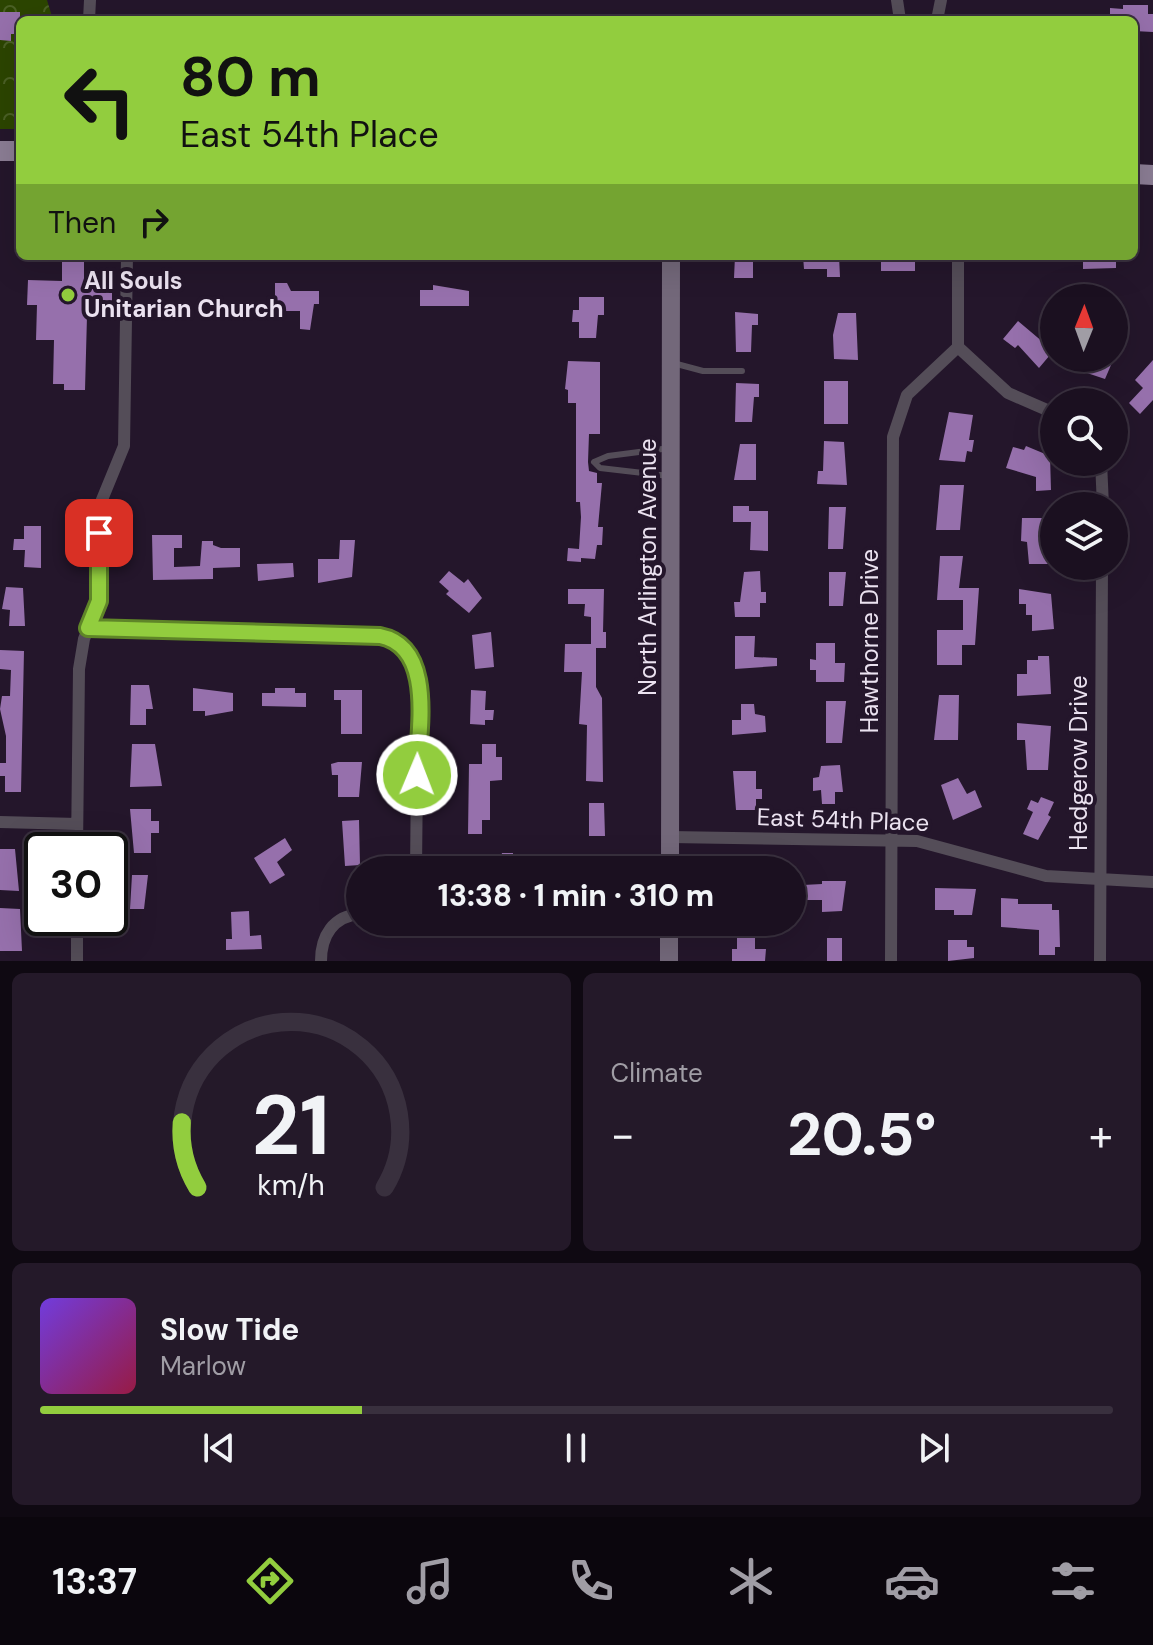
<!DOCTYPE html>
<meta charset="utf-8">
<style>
body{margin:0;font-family:"DM Sans",sans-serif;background:#241929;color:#f1f3f6;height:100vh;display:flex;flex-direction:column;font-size:30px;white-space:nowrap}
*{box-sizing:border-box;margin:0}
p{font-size:26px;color:#a09da5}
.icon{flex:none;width:44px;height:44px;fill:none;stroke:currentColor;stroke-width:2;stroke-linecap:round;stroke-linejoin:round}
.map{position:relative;height:961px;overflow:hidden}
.sheet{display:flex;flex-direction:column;gap:12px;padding:12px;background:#0f0912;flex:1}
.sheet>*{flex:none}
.guide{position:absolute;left:16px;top:16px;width:1122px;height:244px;border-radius:12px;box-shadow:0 8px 32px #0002,0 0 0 2px #39303e;background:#92cd3e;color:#111;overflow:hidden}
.needle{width:52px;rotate:1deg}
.buttons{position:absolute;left:1040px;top:284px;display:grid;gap:16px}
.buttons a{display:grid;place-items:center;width:88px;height:88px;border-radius:50%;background:#1b1020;box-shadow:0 8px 32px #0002,0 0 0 2px #39303e;font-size:40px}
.speed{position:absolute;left:24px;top:832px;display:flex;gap:16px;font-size:40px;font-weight:700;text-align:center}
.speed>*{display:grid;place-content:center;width:104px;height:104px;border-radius:50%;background:#1b1020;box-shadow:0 8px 32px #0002,0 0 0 2px #39303e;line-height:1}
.speed .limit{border:4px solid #111;border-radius:12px;background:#fff;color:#111}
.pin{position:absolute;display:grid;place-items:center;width:68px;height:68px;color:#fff;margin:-34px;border-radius:16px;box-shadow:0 4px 12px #0006}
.me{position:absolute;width:88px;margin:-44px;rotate:1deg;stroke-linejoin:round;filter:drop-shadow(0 0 6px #0008)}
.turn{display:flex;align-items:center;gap:28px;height:168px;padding:0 32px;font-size:36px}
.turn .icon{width:104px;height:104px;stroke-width:2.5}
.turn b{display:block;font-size:56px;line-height:68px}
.then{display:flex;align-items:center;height:76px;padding:0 32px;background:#0003;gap:16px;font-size:30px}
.big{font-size:60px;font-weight:800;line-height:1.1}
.sheet .widget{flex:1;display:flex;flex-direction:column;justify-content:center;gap:12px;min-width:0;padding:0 28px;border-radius:12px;background:#241929}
.sheet .dial{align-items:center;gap:0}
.dial svg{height:208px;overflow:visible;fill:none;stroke:#39303e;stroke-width:7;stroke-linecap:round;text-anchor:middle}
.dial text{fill:#f1f3f6;stroke:none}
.song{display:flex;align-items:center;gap:24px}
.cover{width:96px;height:96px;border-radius:12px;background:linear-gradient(135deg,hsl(260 70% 55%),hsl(340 70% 35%))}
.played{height:8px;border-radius:4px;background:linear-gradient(90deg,#92cd3e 30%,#39303e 30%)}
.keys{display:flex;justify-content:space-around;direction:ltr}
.heat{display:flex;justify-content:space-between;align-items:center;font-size:44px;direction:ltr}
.sheet .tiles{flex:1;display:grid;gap:12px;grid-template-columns:1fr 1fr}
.widget:last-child{grid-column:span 2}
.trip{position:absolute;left:346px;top:856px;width:460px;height:80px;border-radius:40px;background:#1b1020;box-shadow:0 8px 32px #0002,0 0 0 2px #39303e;font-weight:800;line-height:80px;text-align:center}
.dock{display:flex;height:128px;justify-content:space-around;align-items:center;background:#0b060d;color:#a09da5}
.dock .icon{width:56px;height:56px}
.dock .current{color:#92cd3e}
.dock b{font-size:36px;color:#f1f3f6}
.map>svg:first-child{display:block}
.forest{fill:url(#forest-crowns)}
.building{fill:#9670ac}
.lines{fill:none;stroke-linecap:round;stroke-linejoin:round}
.service{stroke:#544d58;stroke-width:6}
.minor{stroke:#544d58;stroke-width:12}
.secondary{stroke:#73687a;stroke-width:18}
.primary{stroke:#8b7d94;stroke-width:20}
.route-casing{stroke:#5f8528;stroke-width:20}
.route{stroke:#92cd3e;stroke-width:14}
.poi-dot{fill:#92cd3e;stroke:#24162b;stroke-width:3}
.labels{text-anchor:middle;stroke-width:8;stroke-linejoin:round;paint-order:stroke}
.poi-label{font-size:24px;font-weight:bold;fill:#ebe2f0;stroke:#24162b;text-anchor:start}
.street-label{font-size:24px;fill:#ebe2f0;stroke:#24162b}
</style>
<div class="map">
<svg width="1153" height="961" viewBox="0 0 1153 961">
<defs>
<pattern id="forest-crowns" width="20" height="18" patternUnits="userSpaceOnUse" patternTransform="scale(2)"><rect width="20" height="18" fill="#2c4501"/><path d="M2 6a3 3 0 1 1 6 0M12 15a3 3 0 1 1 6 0" fill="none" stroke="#4b6026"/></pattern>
</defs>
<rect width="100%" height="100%" fill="#24162b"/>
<!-- forest -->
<path class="forest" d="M 0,0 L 47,0 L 53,20 L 20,20 L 20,129 L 0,129 Z"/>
<!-- building -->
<path class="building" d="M 1123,5 L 1148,5 L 1148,14 L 1153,14 L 1153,32 L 1134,31 L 1134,20 L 1110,20 L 1110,8 L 1123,9 Z
M 0,12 L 20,12 L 20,34 L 11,34 L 11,41 L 0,40 Z
M 735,256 L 753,256 L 753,278 L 734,278 Z
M 803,256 L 839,256 L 840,277 L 827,277 L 827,269 L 804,269 Z
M 881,256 L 915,256 L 915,271 L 881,271 Z
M 1083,256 L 1116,256 L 1116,268 L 1083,269 Z
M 62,261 L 84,262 L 84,284 L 112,285 L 112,304 L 117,304 L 117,316 L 87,316 L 85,390 L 64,390 L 64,384 L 53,384 L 54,340 L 36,340 L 37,305 L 27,305 L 28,280 L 62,281 Z
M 275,283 L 287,283 L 291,291 L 319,291 L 319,304 L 314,304 L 310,330 L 300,329 L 300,311 L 275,311 Z
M 433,285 L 469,291 L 469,306 L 420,306 L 420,290 L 433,290 Z
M 579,297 L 604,297 L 604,315 L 598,315 L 596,338 L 579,338 L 579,322 L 572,322 L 573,310 L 579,310 Z
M 735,312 L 758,314 L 758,325 L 752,325 L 751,352 L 736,352 Z
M 838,313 L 856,313 L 858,360 L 834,359 L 833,335 Z
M 1018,321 L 1050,348 L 1046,352 L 1050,355 L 1039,368 L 1018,345 L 1015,348 L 1003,339 Z
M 1077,358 L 1114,358 L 1105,379 L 1072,368 Z
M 1153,360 L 1153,400 L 1140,414 L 1129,403 L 1143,388 L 1135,380 Z
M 568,361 L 600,362 L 600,434 L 589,434 L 588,462 L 589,471 L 597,473 L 597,483 L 602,483 L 598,527 L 603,527 L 602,545 L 597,545 L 595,559 L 581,558 L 581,562 L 567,561 L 568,548 L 579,549 L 581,517 L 580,502 L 576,502 L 576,403 L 568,403 L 568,390 L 565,389 Z
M 824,381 L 848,381 L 848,424 L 824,424 Z
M 736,383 L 759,384 L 759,397 L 754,397 L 752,422 L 735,422 Z
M 949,412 L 973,415 L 969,440 L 974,440 L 972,452 L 967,451 L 965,462 L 939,460 Z
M 824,441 L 844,442 L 847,485 L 817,484 L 818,471 L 823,471 Z
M 740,444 L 756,444 L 756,480 L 734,480 Z
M 1026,446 L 1050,456 L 1051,490 L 1036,491 L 1036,477 L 1006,468 L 1013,447 L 1024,450 Z
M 940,485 L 964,485 L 960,530 L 936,530 Z
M 733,506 L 749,506 L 749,511 L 768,511 L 768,551 L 750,550 L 751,522 L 733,522 Z
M 829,507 L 846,507 L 843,549 L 828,549 Z
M 1022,518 L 1054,518 L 1054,530 L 1050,530 L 1053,564 L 1029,564 L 1027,542 L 1021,541 Z
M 24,526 L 41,526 L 41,568 L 24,567 L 25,550 L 13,550 L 14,539 L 24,539 Z
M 152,535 L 182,535 L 182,548 L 174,548 L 174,567 L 200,566 L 202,541 L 213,541 L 213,545 L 221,548 L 240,548 L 240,567 L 213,568 L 213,579 L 153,580 Z
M 340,540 L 355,540 L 352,577 L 318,583 L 318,559 L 339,559 Z
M 940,556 L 963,556 L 959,588 L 979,588 L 975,645 L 962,645 L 962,665 L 937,665 L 937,630 L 963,630 L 963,600 L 937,600 Z
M 293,563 L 294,577 L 258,581 L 257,564 Z
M 449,571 L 464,583 L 468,579 L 482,598 L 469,613 L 446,594 L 449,591 L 439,582 Z
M 760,571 L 761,592 L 766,592 L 766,603 L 760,603 L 760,617 L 735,617 L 734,602 L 740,602 L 744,572 Z
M 829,572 L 846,572 L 843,606 L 829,606 Z
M 6,587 L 23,588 L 25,626 L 9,626 L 10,610 L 2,609 Z
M 568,589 L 604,589 L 603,632 L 606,632 L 606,648 L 596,648 L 596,687 L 602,698 L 603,782 L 586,781 L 587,725 L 579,724 L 582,672 L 564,672 L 565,644 L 591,644 L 591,617 L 584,616 L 585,604 L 568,604 Z
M 1019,589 L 1051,594 L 1054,629 L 1032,631 L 1032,615 L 1026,615 L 1026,604 L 1019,604 Z
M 491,632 L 494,667 L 475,669 L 472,635 Z
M 735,636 L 755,636 L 754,657 L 777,658 L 777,666 L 735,669 Z
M 816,643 L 835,643 L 835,663 L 845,663 L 844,682 L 816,682 L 816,670 L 810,670 L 810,659 L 816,660 Z
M 0,650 L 24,651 L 21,792 L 5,792 L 5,776 L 0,776 L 0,763 L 6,763 L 6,736 L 0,709 L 2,696 L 10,696 L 11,670 L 0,669 Z
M 1038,656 L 1049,656 L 1051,694 L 1017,696 L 1017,674 L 1027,674 L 1027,660 L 1038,660 Z
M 131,685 L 149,685 L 153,709 L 146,709 L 146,725 L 130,725 Z
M 193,688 L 233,693 L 233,711 L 205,716 L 205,711 L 193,711 Z
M 275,688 L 295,688 L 295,693 L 306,693 L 306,707 L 262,706 L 262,693 L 275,693 Z
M 334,690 L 362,690 L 362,734 L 341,734 L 341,700 L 334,700 Z
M 471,690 L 486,691 L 485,710 L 494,710 L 493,720 L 485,720 L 485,725 L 470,724 Z
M 939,695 L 959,695 L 958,740 L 934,740 Z
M 826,701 L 846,701 L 842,743 L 826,743 Z
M 741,704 L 754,704 L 755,714 L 765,716 L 766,732 L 732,735 L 732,720 L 741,720 Z
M 1017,723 L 1051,726 L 1048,770 L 1027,770 L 1025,740 L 1017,740 Z
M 132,744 L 155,744 L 162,786 L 130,787 Z
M 482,744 L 496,744 L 496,757 L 502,757 L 502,780 L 490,781 L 490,820 L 482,820 L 482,834 L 468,834 L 469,764 L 482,764 Z
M 338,762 L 362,762 L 359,797 L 338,797 L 338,775 L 332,775 L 331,764 Z
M 840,765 L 843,792 L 835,792 L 835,804 L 822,804 L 821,790 L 813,791 L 813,778 L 819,777 L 821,766 Z
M 733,771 L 756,771 L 756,789 L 762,789 L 762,799 L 756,799 L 756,810 L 736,810 Z
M 958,778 L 967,794 L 975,790 L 982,807 L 953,820 L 941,785 Z
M 1041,797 L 1054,802 L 1048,815 L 1051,817 L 1038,840 L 1023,834 L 1033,812 L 1027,809 L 1031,800 L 1038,803 Z
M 589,803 L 604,803 L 605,836 L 589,836 Z
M 130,809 L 151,809 L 151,821 L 159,821 L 159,833 L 151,833 L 151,853 L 134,853 Z
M 359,820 L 360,865 L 345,866 L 342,821 Z
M 285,838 L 292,850 L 277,862 L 285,875 L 270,884 L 254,858 Z
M 0,849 L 15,849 L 19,891 L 0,890 Z
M 502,853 L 513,853 L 513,870 L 469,870 L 469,857 L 501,857 Z
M 132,875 L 148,875 L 144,909 L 130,909 Z
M 822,881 L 846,881 L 842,911 L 822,912 L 822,900 L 803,900 L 803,885 L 822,884 Z
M 935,888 L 976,889 L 972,915 L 954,915 L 954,910 L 935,910 Z
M 1001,898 L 1018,899 L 1018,904 L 1052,904 L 1052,910 L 1059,910 L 1060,947 L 1055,947 L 1055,955 L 1039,955 L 1039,930 L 1001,927 Z
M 0,908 L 20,909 L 22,951 L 0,951 Z
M 249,911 L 250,936 L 261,935 L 262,949 L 226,950 L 226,939 L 232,939 L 231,912 Z
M 737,930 L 755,930 L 755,949 L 766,949 L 765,961 L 732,961 L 732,949 L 737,949 Z
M 827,938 L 842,938 L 842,961 L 827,961 Z
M 948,940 L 967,940 L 967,947 L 974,947 L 974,958 L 948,961 Z"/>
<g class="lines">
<!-- service -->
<path class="service" d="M 673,363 L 703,371 L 742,371
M 669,476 L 600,468 L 594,462 L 608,456 L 670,448"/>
<!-- minor -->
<path class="minor" d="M 897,0 L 900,20
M 89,20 L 90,0
M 937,20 L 941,0
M 958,256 L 958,347
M 958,347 L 1008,393 L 1054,413
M 1101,462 L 1103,506
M 88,628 L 380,636 C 402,640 415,654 418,676 L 416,870
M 0,822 L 77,824
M 670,837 L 917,841 L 1046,876 L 1153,882
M 77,850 L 79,669 L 84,639 L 99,601 L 99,507 L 124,446 L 127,256
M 77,961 L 77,918
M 321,961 C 321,936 333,916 360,914
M 891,961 L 893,437 L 907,395 L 958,347
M 1100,961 L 1102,566"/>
<!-- secondary -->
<path class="secondary" d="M 670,870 L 671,256
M 669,961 L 669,922"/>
<!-- primary -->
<path class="primary" d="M 0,151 L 20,151
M 1134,174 L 1153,175"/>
</g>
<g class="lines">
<!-- route casing -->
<g class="route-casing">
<path id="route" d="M 99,533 L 99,601 L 88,628 L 380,636 C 436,647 418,732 417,775"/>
</g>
<!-- route -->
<use href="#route" class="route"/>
</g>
<!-- markers -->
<circle class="poi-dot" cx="68" cy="295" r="8"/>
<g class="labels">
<!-- poi labels -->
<g class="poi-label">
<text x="84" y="289">All Souls<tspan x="84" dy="28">Unitarian Church</tspan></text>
</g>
<!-- street labels -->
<g class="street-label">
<text transform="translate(648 567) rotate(-90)" y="8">North Arlington Avenue</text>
<text transform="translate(870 641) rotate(-90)" y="8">Hawthorne Drive</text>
<text transform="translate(1079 763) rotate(-90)" y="8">Hedgerow Drive</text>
<text transform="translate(843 820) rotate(2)" y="8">East 54th Place</text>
</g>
</g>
</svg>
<div class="buttons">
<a><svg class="needle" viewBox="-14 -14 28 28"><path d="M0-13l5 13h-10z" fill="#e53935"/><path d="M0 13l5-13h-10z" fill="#a09da5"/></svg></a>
<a><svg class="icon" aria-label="search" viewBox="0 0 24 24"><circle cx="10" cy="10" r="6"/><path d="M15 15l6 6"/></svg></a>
<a><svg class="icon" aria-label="layers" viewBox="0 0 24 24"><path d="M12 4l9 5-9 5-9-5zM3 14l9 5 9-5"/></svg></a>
</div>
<div class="speed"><div class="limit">30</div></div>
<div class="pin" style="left:99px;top:533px;background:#d93025"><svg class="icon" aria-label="arrive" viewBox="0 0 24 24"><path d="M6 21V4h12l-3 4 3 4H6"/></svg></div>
<svg class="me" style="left:417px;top:775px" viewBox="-20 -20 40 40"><circle r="17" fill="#92cd3e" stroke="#fff" stroke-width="3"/><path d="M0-11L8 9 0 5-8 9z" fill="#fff"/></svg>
<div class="trip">13:38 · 1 min · 310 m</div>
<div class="guide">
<div class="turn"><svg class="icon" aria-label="left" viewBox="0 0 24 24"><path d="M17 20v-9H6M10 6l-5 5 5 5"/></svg><div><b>80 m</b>East 54th Place</div></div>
<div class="then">Then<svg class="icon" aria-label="right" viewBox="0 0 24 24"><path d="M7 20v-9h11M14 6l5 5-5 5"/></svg></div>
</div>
</div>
<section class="sheet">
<div class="tiles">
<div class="widget dial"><svg viewBox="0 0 100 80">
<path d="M14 69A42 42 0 1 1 86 69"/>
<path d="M14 69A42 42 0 0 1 8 44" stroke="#92cd3e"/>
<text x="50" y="56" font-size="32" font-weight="700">21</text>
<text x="50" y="72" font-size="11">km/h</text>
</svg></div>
<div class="widget"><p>Climate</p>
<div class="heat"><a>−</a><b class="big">20.5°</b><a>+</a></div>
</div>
<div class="widget">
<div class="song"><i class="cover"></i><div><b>Slow Tide</b><p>Marlow</p></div></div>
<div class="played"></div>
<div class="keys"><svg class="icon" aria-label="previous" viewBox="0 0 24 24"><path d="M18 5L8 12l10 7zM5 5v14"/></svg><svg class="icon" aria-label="pause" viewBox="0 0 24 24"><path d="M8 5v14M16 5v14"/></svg><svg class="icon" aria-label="next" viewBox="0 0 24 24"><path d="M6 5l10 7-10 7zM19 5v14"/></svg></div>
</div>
</div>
</section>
<nav class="dock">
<b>13:37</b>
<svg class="icon current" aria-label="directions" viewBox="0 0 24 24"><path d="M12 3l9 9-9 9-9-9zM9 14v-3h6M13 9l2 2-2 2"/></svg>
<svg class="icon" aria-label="music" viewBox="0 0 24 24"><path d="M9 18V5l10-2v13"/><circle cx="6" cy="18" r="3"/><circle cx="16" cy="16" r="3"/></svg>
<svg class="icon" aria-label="phone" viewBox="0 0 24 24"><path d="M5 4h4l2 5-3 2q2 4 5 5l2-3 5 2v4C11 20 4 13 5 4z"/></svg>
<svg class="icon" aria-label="climate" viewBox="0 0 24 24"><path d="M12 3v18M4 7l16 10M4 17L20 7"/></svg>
<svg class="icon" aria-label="car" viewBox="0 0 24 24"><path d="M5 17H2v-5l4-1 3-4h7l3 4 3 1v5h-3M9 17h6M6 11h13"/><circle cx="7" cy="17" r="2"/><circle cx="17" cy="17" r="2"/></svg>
<svg class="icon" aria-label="filters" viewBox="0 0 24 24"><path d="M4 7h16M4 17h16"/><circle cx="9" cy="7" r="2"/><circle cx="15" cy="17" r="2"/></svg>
</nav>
